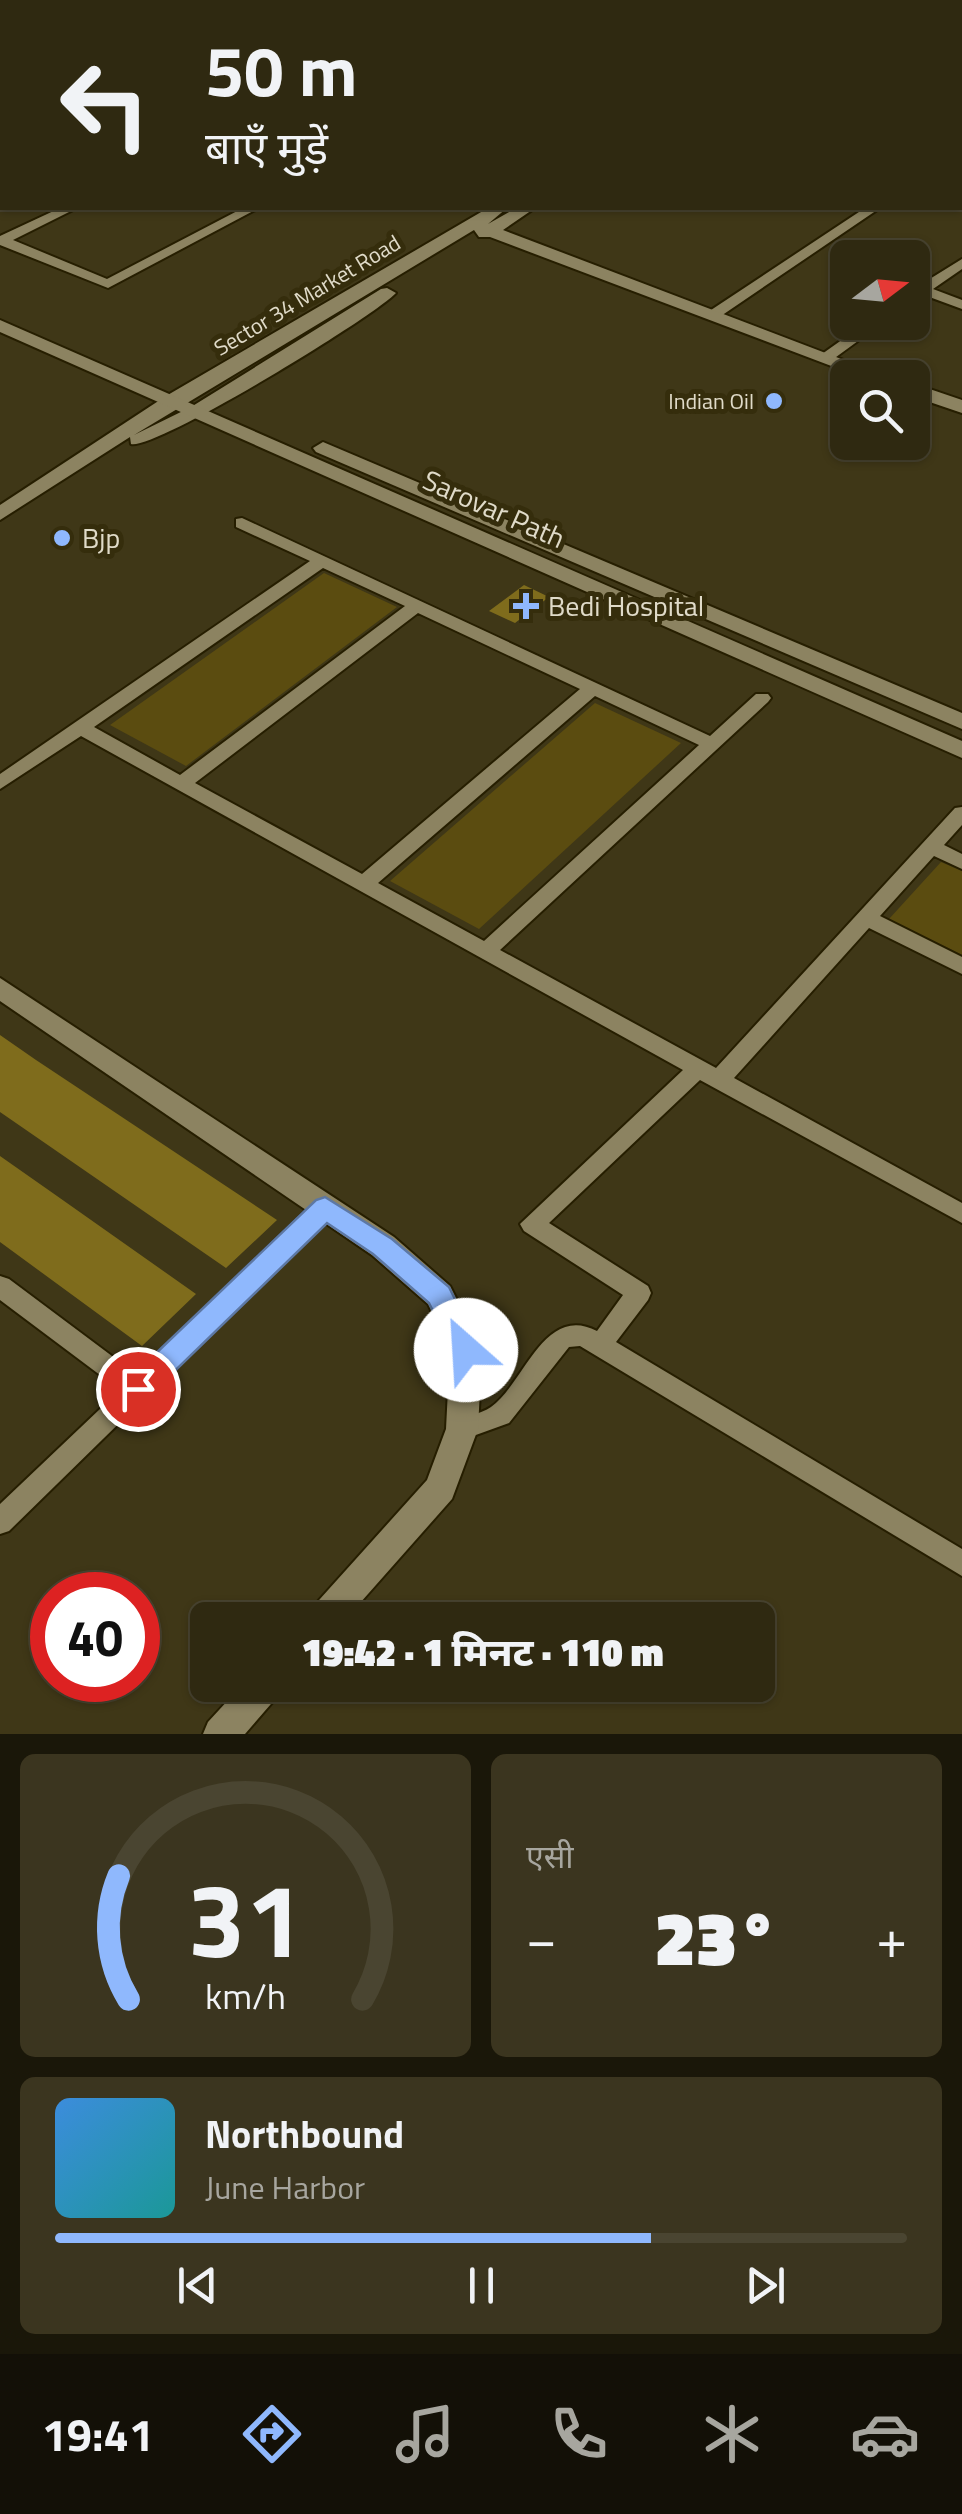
<!DOCTYPE html>
<html lang="hi">
<meta charset="utf-8">
<style>
body{margin:0;font-family:"Titillium Web","Noto Sans Devanagari",sans-serif;background:#3b351f;color:#f1f3f6;height:100vh;display:flex;flex-direction:column;font-size:38px;white-space:nowrap}
*{box-sizing:border-box;margin:0}
p{font-size:32px;color:#a7a69f}
.icon{flex:none;width:55px;height:55px;fill:none;stroke:currentColor;stroke-width:2;stroke-linecap:round;stroke-linejoin:round}
.map{position:relative;height:1734px;overflow:hidden}
.side{display:flex;flex-direction:column;gap:20px;padding:20px;background:#1a1709;flex:1}
.side>*{flex:none}
.top-card{position:absolute;left:0px;top:0px;width:962px;height:210px;box-shadow:0 2px 8px #0004,0 0 0 2px #4a4531;background:#2f2911;color:#f1f3f6;overflow:hidden}
.needle{width:65px;rotate:74deg}
.controls{position:absolute;left:830px;top:240px;display:grid;gap:20px}
.controls a{display:grid;place-items:center;width:100px;height:100px;border-radius:15px;background:#2f2911;box-shadow:0 2px 8px #0004,0 0 0 2px #4a4531;font-size:50px}
.speed{position:absolute;left:30px;top:1572px;display:flex;gap:20px;font-size:50px;font-weight:700;text-align:center}
.speed>*{display:grid;place-content:center;width:130px;height:130px;border-radius:50%;background:#2f2911;box-shadow:0 2px 8px #0004,0 0 0 2px #4a4531;line-height:1}
.speed .limit{border:15px solid #d22;background:#fff;color:#111}
.pin{position:absolute;display:grid;place-items:center;width:85px;height:85px;color:#fff;margin:-42px;border:5px solid #fff;border-radius:50%;box-shadow:0 2px 10px #0007}
.me{position:absolute;width:110px;margin:-55px;rotate:334deg;stroke-linejoin:round;filter:drop-shadow(0 0 8px #0008)}
.turn{display:flex;align-items:center;gap:35px;height:210px;padding:0 40px;font-size:45px}
.turn .icon{width:130px;height:130px;stroke-width:2.5}
.turn b{display:block;font-size:70px;line-height:85px}
.big{font-size:75px;font-weight:800;line-height:1.1}
.side .tile{flex:1;display:flex;flex-direction:column;justify-content:center;gap:15px;min-width:0;padding:0 35px;border-radius:15px;background:#3b351f}
.side .dial{align-items:center;gap:0}
.dial svg{height:260px;overflow:visible;fill:none;stroke:#4a4531;stroke-width:7;stroke-linecap:round;text-anchor:middle}
.dial text{fill:#f1f3f6;stroke:none}
.song{display:flex;align-items:center;gap:30px}
.cover{width:120px;height:120px;border-radius:15px;background:linear-gradient(135deg,hsl(210 70% 55%),hsl(180 70% 35%))}
.played{height:10px;border-radius:5px;background:linear-gradient(90deg,#8fb8fd 70%,#4a4531 70%)}
.keys{display:flex;justify-content:space-around;direction:ltr}
.heat{display:flex;justify-content:space-between;align-items:center;font-size:55px;direction:ltr}
.side .tiles{flex:1;display:grid;gap:20px;grid-template-columns:1fr 1fr}
.tile:last-child{grid-column:span 2}
.trip{position:absolute;left:190px;top:1602px;width:585px;height:100px;border-radius:15px;background:#2f2911;box-shadow:0 2px 8px #0004,0 0 0 2px #4a4531;font-weight:800;line-height:100px;text-align:center}
.dock{display:flex;height:160px;justify-content:space-around;align-items:center;background:#131007;color:#a7a69f}
.dock .icon{width:70px;height:70px}
.dock .active{color:#8fb8fd}
.dock b{font-size:45px;color:#f1f3f6}
.map>svg:first-child{display:block}
.green{fill:#5b4c10}
.building{fill:#7f6c1c}
.lines{fill:none;stroke-linecap:round;stroke-linejoin:round}
.minor-casing{stroke:#261e00;stroke-width:4}
.tertiary-casing{stroke:#261e00;stroke-width:4}
.secondary-casing{stroke:#261e00;stroke-width:4}
.minor{fill:#8c8361;fill-rule:evenodd}
.tertiary{fill:#8c8361;fill-rule:evenodd}
.secondary{fill:#8c8361;fill-rule:evenodd}
.route{fill:#8fb8fd;stroke:#5d78a4;stroke-width:2.5}
.poi-dot{fill:#8fb8fd;stroke:#352d0c;stroke-width:4}
.labels{text-anchor:middle;stroke-width:10;stroke-linejoin:round;paint-order:stroke}
.far-street-label{font-size:22px;fill:#e0dbc9;stroke:#352d0c}
.far-poi-label{font-size:22px;fill:#e0dbc9;stroke:#352d0c;text-anchor:end}
.street-label{font-size:28px;fill:#e0dbc9;stroke:#352d0c}
.poi-label{font-size:28px;fill:#e0dbc9;stroke:#352d0c;text-anchor:start}
</style>
<div class="map">
<svg width="962" height="1734" viewBox="0 0 962 1734">
<rect width="100%" height="100%" fill="#3f3717"/>
<!-- green -->
<path class="green" d="M 324,573 L 397,607 L 186,766 L 110,725 Z
M 595,703 L 681,743 L 479,929 L 390,881 Z
M 941,862 L 962,871 L 962,955 L 889,919 Z"/>
<!-- building -->
<path class="building" d="M 524,585 L 549,597 L 515,623 L 489,611 Z
M 0,1035 L 36,1060 L 277,1220 L 226,1268 L 0,1112 Z
M 0,1156 L 57,1196 L 196,1294 L 142,1346 L 0,1242 Z"/>
<g class="lines">
<!-- minor casing -->
<g class="minor-casing">
<path id="minor" d="M 0,0 L 12,0 L 14,2 L 2,4 Z
M 624,0 L 642,0 L 644,2 L 626,2 Z
M 2,55 L 2,63 L 0,64 L 0,56 Z
M 960,89 L 962,89 L 962,97 L 960,97 Z
M 0,140 L 2,141 L 2,149 L 0,148 Z
M 2,180 L 2,188 L 0,189 L 0,181 Z
M 60,208 L 77,208 L 13,240 L 107,279 L 243,208 L 259,208 L 108,288 L 0,245 L 0,236 Z
M 865,208 L 880,208 L 718,318 L 708,318 L 708,312 Z
M 962,259 L 962,269 L 933,289 L 962,300 L 962,309 L 924,295 L 912,301 L 912,290 Z
M 867,322 L 884,322 L 832,360 L 822,360 L 822,354 Z
M 242,518 L 710,736 L 756,694 L 768,694 L 771,698 L 768,702 L 500,950 L 716,1068 L 955,808 L 962,807 L 962,825 L 944,845 L 962,854 L 962,869 L 934,856 L 880,916 L 962,957 L 962,974 L 869,928 L 734,1078 L 962,1203 L 962,1223 L 700,1080 L 549,1223 L 648,1286 L 651,1293 L 648,1300 L 616,1342 L 962,1549 L 962,1576 L 580,1346 L 569,1347 L 509,1423 L 462,1440 L 453,1437 L 449,1429 L 453,1421 C 464,1417 481,1414 491,1407 C 524,1384 544,1303 597,1331 L 623,1295 L 524,1231 L 520,1224 L 683,1070 L 81,736 L 0,789 L 0,774 L 310,561 L 236,527 L 236,519 ZM 323,568 L 405,606 L 180,775 L 94,727 ZM 418,613 L 580,689 L 362,874 L 195,783 ZM 595,696 L 699,745 L 484,941 L 378,883 Z
M 325,1198 L 333,1200 L 337,1207 L 333,1214 L 9,1531 L 0,1534 L 0,1504 L 120,1390 L 0,1300 L 0,1276 L 9,1279 L 136,1374 L 317,1200 Z"/>
</g>
<!-- tertiary casing -->
<g class="tertiary-casing">
<path id="tertiary" d="M 222,0 L 243,0 L 244,2 L 224,2 Z
M 488,208 L 507,208 L 488,224 L 516,208 L 535,208 L 503,230 L 891,378 L 863,378 L 490,237 L 479,237 L 474,230 L 134,435 L 191,407 L 381,289 L 387,288 L 396,293 C 372,318 156,450 131,444 L 130,437 L 0,520 L 0,505 L 166,396 Z
M 912,383 L 962,400 L 962,413 L 912,396 Z
M 0,978 L 394,1237 L 450,1286 L 482,1350 L 478,1429 L 452,1499 L 345,1620 L 306,1620 L 311,1609 L 427,1480 L 446,1429 L 450,1350 L 428,1304 L 372,1255 L 0,1001 Z
M 242,1685 L 283,1685 L 277,1697 L 245,1734 L 203,1734 L 208,1722 Z"/>
</g>
<!-- secondary casing -->
<g class="secondary-casing">
<path id="secondary" d="M 0,320 L 962,741 L 962,758 L 0,332 Z
M 323,442 L 962,713 L 962,729 L 316,452 L 313,448 Z"/>
</g>
<!-- minor -->
<use href="#minor" class="minor"/>
<!-- tertiary -->
<use href="#tertiary" class="tertiary"/>
<!-- secondary -->
<use href="#secondary" class="secondary"/>
</g>
<!-- route -->
<path class="route" d="M 325,1197 L 392,1239 L 449,1287 L 480,1350 L 476,1358 L 466,1362 L 456,1358 L 429,1303 L 373,1254 L 327,1223 L 148,1397 L 138,1401 L 128,1397 L 124,1389 L 128,1380 L 316,1200 Z"/>
<!-- markers -->
<g class="poi-dot">
<circle cx="774" cy="401" r="10"/>
<circle cx="62" cy="538" r="10"/>
<path d="M521 591h10v10h10v10h-10v10h-10v-10h-10v-10h10z"/>
</g>
<g class="labels">
<!-- far-street labels -->
<g class="far-street-label">
<text transform="translate(307 295) rotate(-31)" y="8">Sector 34 Market Road</text>
</g>
<!-- far-poi labels -->
<g class="far-poi-label">
<text x="754" y="409">Indian Oil</text>
</g>
<!-- street labels -->
<g class="street-label">
<text transform="translate(494 509) rotate(24)" y="10">Sarovar Path</text>
</g>
<!-- poi labels -->
<g class="poi-label">
<text x="82" y="548">Bjp</text>
<text x="548" y="616">Bedi Hospital</text>
</g>
</g>
</svg>
<div class="controls">
<a><svg class="needle" viewBox="-14 -14 28 28"><path d="M0-13l5 13h-10z" fill="#e53935"/><path d="M0 13l5-13h-10z" fill="#a7a69f"/></svg></a>
<a><svg class="icon" aria-label="search" viewBox="0 0 24 24"><circle cx="10" cy="10" r="6"/><path d="M15 15l6 6"/></svg></a>
</div>
<div class="speed"><div class="limit">40</div></div>
<div class="pin" style="left:138px;top:1389px;background:#d93025"><svg class="icon" aria-label="arrive" viewBox="0 0 24 24"><path d="M6 21V4h12l-3 4 3 4H6"/></svg></div>
<svg class="me" style="left:466px;top:1350px" viewBox="-20 -20 40 40"><circle r="19" fill="#fff"/><path d="M0-13L10 11 0 6-10 11z" fill="#8fb8fd"/></svg>
<div class="trip">19:42 · 1 मिनट · 110 m</div>
<div class="top-card">
<div class="turn"><svg class="icon" aria-label="left" viewBox="0 0 24 24"><path d="M17 20v-9H6M10 6l-5 5 5 5"/></svg><div><b>50 m</b>बाएँ मुड़ें</div></div>
</div>
</div>
<section class="side">
<div class="tiles">
<div class="tile dial"><svg viewBox="0 0 100 80">
<path d="M14 69A42 42 0 1 1 86 69"/>
<path d="M14 69A42 42 0 0 1 11 31" stroke="#8fb8fd"/>
<text x="50" y="56" font-size="32" font-weight="700">31</text>
<text x="50" y="72" font-size="11">km/h</text>
</svg></div>
<div class="tile"><p>एसी</p>
<div class="heat"><a>−</a><b class="big">23°</b><a>+</a></div>
</div>
<div class="tile">
<div class="song"><i class="cover"></i><div><b>Northbound</b><p>June Harbor</p></div></div>
<div class="played"></div>
<div class="keys"><svg class="icon" aria-label="previous" viewBox="0 0 24 24"><path d="M18 5L8 12l10 7zM5 5v14"/></svg><svg class="icon" aria-label="pause" viewBox="0 0 24 24"><path d="M8 5v14M16 5v14"/></svg><svg class="icon" aria-label="next" viewBox="0 0 24 24"><path d="M6 5l10 7-10 7zM19 5v14"/></svg></div>
</div>
</div>
</section>
<nav class="dock">
<b>19:41</b>
<svg class="icon active" aria-label="directions" viewBox="0 0 24 24"><path d="M12 3l9 9-9 9-9-9zM9 14v-3h6M13 9l2 2-2 2"/></svg>
<svg class="icon" aria-label="music" viewBox="0 0 24 24"><path d="M9 18V5l10-2v13"/><circle cx="6" cy="18" r="3"/><circle cx="16" cy="16" r="3"/></svg>
<svg class="icon" aria-label="phone" viewBox="0 0 24 24"><path d="M5 4h4l2 5-3 2q2 4 5 5l2-3 5 2v4C11 20 4 13 5 4z"/></svg>
<svg class="icon" aria-label="climate" viewBox="0 0 24 24"><path d="M12 3v18M4 7l16 10M4 17L20 7"/></svg>
<svg class="icon" aria-label="car" viewBox="0 0 24 24"><path d="M5 17H2v-5l4-1 3-4h7l3 4 3 1v5h-3M9 17h6M6 11h13"/><circle cx="7" cy="17" r="2"/><circle cx="17" cy="17" r="2"/></svg>
</nav>
